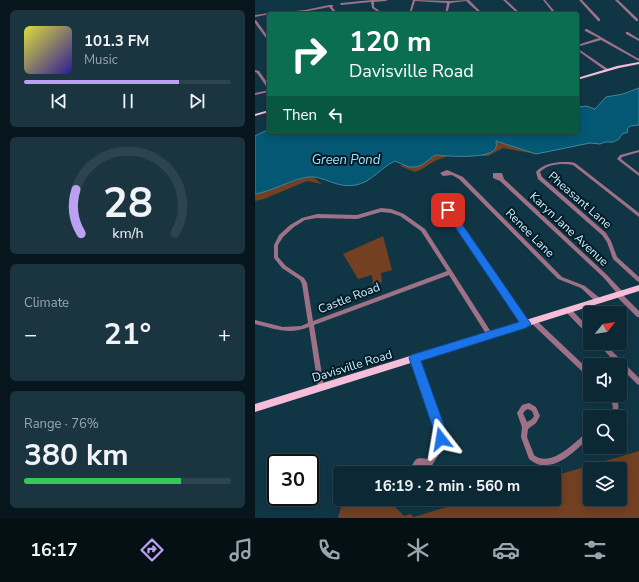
<!DOCTYPE html>
<meta charset="utf-8">
<style>
body{margin:0;font-family:"Nunito Sans",sans-serif;background:#1a3440;color:#f1f3f6;height:100vh;display:flex;flex-direction:column;font-size:15px;white-space:nowrap}
*{box-sizing:border-box;margin:0}
p{font-size:13px;color:#9aa6ac}
.icon{flex:none;width:22px;height:22px;fill:none;stroke:currentColor;stroke-width:2;stroke-linecap:round;stroke-linejoin:round}
.map{position:relative;flex:1;overflow:hidden}
.details{display:flex;flex-direction:column;gap:10px;padding:10px;background:#07161d;width:255px}
.details>*{flex:none}
.hud{position:absolute;left:12px;top:12px;width:312px;height:122px;border-radius:4px;box-shadow:0 2px 10px #0003,0 0 0 1px #2c444f;background:#0b6e4f;color:#fff;overflow:hidden}
.needle{width:26px;rotate:60deg}
.buttons{position:absolute;left:328px;top:306px;display:grid;gap:8px}
.buttons a{display:grid;place-items:center;width:44px;height:44px;border-radius:4px;background:#0c2834;box-shadow:0 2px 10px #0003,0 0 0 1px #2c444f;font-size:20px}
.speed{position:absolute;left:12px;top:454px;display:flex;gap:8px;font-size:20px;font-weight:700;text-align:center}
.speed>*{display:grid;place-content:center;width:52px;height:52px;border-radius:50%;background:#0c2834;box-shadow:0 2px 10px #0003,0 0 0 1px #2c444f;line-height:1}
.speed .limit{border:2px solid #111;border-radius:6px;background:#fff;color:#111}
.pin{position:absolute;display:grid;place-items:center;width:34px;height:34px;color:#fff;margin:-17px;border-radius:8px;box-shadow:0 2px 6px #0006}
.me{position:absolute;width:44px;margin:-22px;rotate:346deg;stroke-linejoin:round;filter:drop-shadow(0 0 3px #0008)}
.turn{display:flex;align-items:center;gap:14px;height:84px;padding:0 16px;font-size:18px}
.turn .icon{width:52px;height:52px;stroke-width:2.5}
.turn b{display:block;font-size:28px;line-height:34px}
.then{display:flex;align-items:center;height:38px;padding:0 16px;background:#0003;gap:8px;font-size:15px}
.big{font-size:30px;font-weight:700;line-height:1.1}
.details .tile{flex:1;display:flex;flex-direction:column;justify-content:center;gap:6px;min-width:0;padding:0 14px;border-radius:6px;background:#1a3440}
.details .dial{align-items:center;gap:0}
.dial svg{height:104px;overflow:visible;fill:none;stroke:#2c444f;stroke-width:7;stroke-linecap:round;text-anchor:middle}
.dial text{fill:#f1f3f6;stroke:none}
.song{display:flex;align-items:center;gap:12px}
.cover{width:48px;height:48px;border-radius:6px;background:linear-gradient(135deg,hsl(60 70% 55%),hsl(250 70% 35%))}
.played{height:4px;border-radius:2px;background:linear-gradient(90deg,#bca0f2 75%,#2c444f 75%)}
.keys{display:flex;justify-content:space-around;direction:ltr}
.heat{display:flex;justify-content:space-between;align-items:center;font-size:22px;direction:ltr}
.charge{height:6px;border-radius:3px;background:linear-gradient(90deg,#34c759 76%,#2c444f 0)}
.trip{position:absolute;left:78px;top:466px;width:228px;height:40px;border-radius:4px;background:#0c2834;box-shadow:0 2px 10px #0003,0 0 0 1px #2c444f;font-weight:700;line-height:40px;text-align:center}
.menu{display:flex;height:64px;justify-content:space-around;align-items:center;background:#051015;color:#9aa6ac}
.menu .icon{width:28px;height:28px}
.menu .active{color:#bca0f2}
.menu b{font-size:18px;color:#f1f3f6}
main{display:flex;flex:1;min-height:0}
.map>svg:first-child{display:block}
.green{fill:#734022;fill-rule:evenodd}
.water{fill:#045874;stroke:#42859c}
.lines{fill:none;stroke-linecap:round;stroke-linejoin:round}
.minor{fill:#9f7187;fill-rule:evenodd}
.major{fill:#f6bdd8;fill-rule:evenodd}
.route{fill:#1a73e8;stroke:#114b97}
.labels{text-anchor:middle;stroke-width:4;stroke-linejoin:round;paint-order:stroke}
.street-label{font-size:12px;fill:#d2edfb;stroke:#001c28}
.water-label{font-size:13px;font-style:italic;fill:#a8e0fb;stroke:#001c28}
</style>
<main>
<section class="details">
<div class="tile">
<div class="song"><i class="cover"></i><div><b>101.3 FM</b><p>Music</p></div></div>
<div class="played"></div>
<div class="keys"><svg class="icon" aria-label="previous" viewBox="0 0 24 24"><path d="M18 5L8 12l10 7zM5 5v14"/></svg><svg class="icon" aria-label="pause" viewBox="0 0 24 24"><path d="M8 5v14M16 5v14"/></svg><svg class="icon" aria-label="next" viewBox="0 0 24 24"><path d="M6 5l10 7-10 7zM19 5v14"/></svg></div>
</div>
<div class="tile dial"><svg viewBox="0 0 100 80">
<path d="M14 69A42 42 0 1 1 86 69"/>
<path d="M14 69A42 42 0 0 1 10 35" stroke="#bca0f2"/>
<text x="50" y="56" font-size="32" font-weight="700">28</text>
<text x="50" y="72" font-size="11">km/h</text>
</svg></div>
<div class="tile"><p>Climate</p>
<div class="heat"><a>−</a><b class="big">21°</b><a>+</a></div>
</div>
<div class="tile"><p>Range · 76%</p><b class="big">380 km</b><div class="charge"></div></div>
</section>
<div class="map">
<svg width="384" height="518" viewBox="0 0 384 518">
<rect width="100%" height="100%" fill="#103646"/>
<!-- green -->
<path class="green" d="M 241,141 L 281,154 L 248,148 L 233,156 L 223,156 C 234,152 240,154 241,141 Z
M 180,155 L 194,156 C 188,158 183,159 178,162 C 171,166 169,169 160,172 L 145,166 L 148,164 C 167,172 164,162 180,155 Z
M 53,177 L 58,177 L 67,184 L 52,181 L 9,199 L 0,201 L 0,194 Z
M 128,236 L 137,270 L 126,273 L 127,282 L 118,285 L 117,275 L 103,279 L 88,254 Z
M 384,451 L 384,518 L 83,518 L 88,499 L 132,499 L 149,516 L 155,514 L 159,517 L 201,504 L 211,499 L 299,499 L 299,476 ZM 335,469 L 365,469 L 365,499 L 335,499 Z"/>
<!-- water -->
<path class="water" d="M 384,88 L 384,125 L 375,126 L 372,129 L 373,132 L 367,134 L 364,139 L 358,142 L 350,142 L 345,144 L 335,143 L 281,154 L 241,141 C 241,143 242,145 241,147 C 238,160 191,156 180,155 L 167,165 L 161,167 L 154,167 L 140,161 C 126,167 117,182 101,185 C 82,189 68,175 53,177 C 35,180 18,191 0,194 L 0,136 L 10,131 L 322,132 L 323,107 L 331,106 L 340,109 L 351,97 L 368,94 Z"/>
<g class="lines">
<!-- minor -->
<path class="minor" d="M 117,0 L 132,0 L 131,1 L 119,2 L 119,7 L 129,14 L 126,14 L 117,8 L 116,2 L 86,5 L 85,4 L 86,3 Z
M 158,0 L 196,1 L 214,0 L 228,14 L 225,14 L 211,1 L 195,3 L 192,14 L 190,14 L 192,3 L 160,1 L 156,14 L 154,14 Z
M 248,0 L 251,0 L 266,14 L 263,14 Z
M 288,0 L 290,0 L 302,14 L 299,14 Z
M 324,0 L 327,0 L 345,19 L 345,21 L 343,21 Z
M 360,0 L 363,0 L 383,19 L 383,21 L 381,21 Z
M 74,5 L 78,5 L 78,7 L 77,7 L 83,14 L 80,14 L 74,7 C 55,11 37,14 19,14 L 20,13 L 50,10 Z
M 14,13 L 15,14 L 0,17 L 0,15 Z
M 0,20 L 1,20 L 14,38 L 14,41 L 13,41 L 0,23 Z
M 330,29 L 332,29 L 384,59 L 384,61 L 346,40 L 322,47 L 322,45 L 344,38 L 330,31 Z
M 371,32 L 373,32 L 384,39 L 384,41 L 371,34 Z
M 322,48 L 353,69 L 353,71 L 351,71 L 322,50 Z
M 0,70 L 4,71 L 14,85 L 14,89 L 13,89 L 2,73 L 0,72 Z
M 14,90 L 14,92 L 0,95 L 0,93 Z
M 384,150 L 384,152 L 367,157 L 366,159 L 384,173 L 384,176 L 362,159 L 365,155 Z
M 305,162 L 315,162 L 320,163 L 384,213 L 384,217 L 318,165 C 307,163 293,164 285,172 L 287,177 L 351,233 L 356,241 L 362,257 L 384,277 L 384,282 L 382,281 L 358,259 L 352,242 L 347,235 L 283,179 L 281,172 C 287,165 296,163 305,162 Z
M 192,170 L 208,177 L 307,277 L 330,286 L 346,299 L 347,301 L 346,303 L 342,303 L 326,288 L 303,279 L 204,179 L 197,175 L 188,176 L 185,173 Z
M 238,173 L 247,173 L 249,179 L 352,275 L 368,292 L 369,294 L 368,295 L 384,311 L 384,317 L 382,317 L 361,296 L 360,294 L 361,292 L 348,277 L 245,181 L 238,178 Z
M 126,208 L 136,209 L 149,214 L 170,229 L 238,335 L 237,337 L 233,337 L 194,275 L 59,325 L 69,387 L 68,389 L 66,390 L 64,389 L 63,387 L 54,327 C 34,335 20,329 0,324 L 0,320 L 28,327 L 46,326 L 53,323 L 47,284 L 45,280 L 27,268 L 19,258 L 19,245 L 24,235 L 35,225 L 47,218 L 62,214 L 102,215 ZM 126,212 L 136,213 L 145,216 L 166,231 L 192,271 L 58,321 L 52,283 L 49,278 L 31,266 L 23,257 L 23,245 L 28,237 L 39,227 L 50,220 L 62,218 L 102,219 Z
M 193,208 L 195,209 L 273,322 L 274,324 L 273,326 L 269,326 L 191,211 L 191,209 Z
M 311,308 L 315,308 L 335,329 L 335,335 L 333,335 L 311,312 L 310,310 Z
M 276,319 L 280,319 L 335,371 L 335,378 L 333,377 L 276,323 L 275,321 Z
M 342,343 L 349,343 L 384,378 L 384,385 L 382,384 L 365,367 L 365,365 L 363,365 Z
M 159,355 L 161,356 L 162,358 L 188,435 L 185,453 L 172,473 L 159,473 L 156,468 C 161,456 162,458 174,459 L 180,450 L 182,435 L 156,358 L 157,356 ZM 165,465 L 170,465 L 167,469 L 165,469 L 163,467 Z
M 353,395 L 360,395 C 364,403 365,409 360,417 L 353,417 C 354,415 356,413 357,411 C 360,406 355,400 353,395 Z
M 274,403 L 281,407 L 285,416 L 281,423 L 273,429 L 272,437 L 279,455 C 280,456 282,457 284,458 C 302,463 321,441 333,431 L 335,430 L 335,437 C 322,449 305,468 285,465 C 281,464 277,461 274,459 L 266,437 L 267,427 L 262,413 L 267,405 ZM 273,409 L 277,411 L 279,416 L 277,419 L 272,422 L 268,413 L 271,410 Z"/>
<!-- major -->
<path class="major" d="M 384,62 L 384,64 L 364,68 L 322,80 L 322,78 L 362,66 Z
M 14,110 L 14,112 L 0,116 L 0,114 Z
M 384,285 L 384,291 L 0,412 L 0,404 Z"/>
</g>
<!-- route -->
<path class="route" d="M 193,207 L 196,208 L 276,324 L 271,328 L 166,361 L 190,428 L 192,439 L 190,443 L 186,445 L 181,443 L 178,428 L 154,358 L 156,355 L 264,322 L 190,212 L 190,208 Z"/>
<g class="labels">
<!-- street labels -->
<g class="street-label">
<text transform="translate(325 200) rotate(41)" y="4">Pheasant Lane</text>
<text transform="translate(314 229) rotate(43)" y="4">Karyn Jane Avenue</text>
<text transform="translate(275 233) rotate(45)" y="4">Renee Lane</text>
<text transform="translate(94 298) rotate(-21)" y="4">Castle Road</text>
<text transform="translate(97 366) rotate(-17)" y="4">Davisville Road</text>
</g>
<!-- water labels -->
<g class="water-label">
<text x="91" y="164">Green Pond</text>
</g>
</g>
</svg>
<div class="buttons">
<a><svg class="needle" viewBox="-14 -14 28 28"><path d="M0-13l5 13h-10z" fill="#e53935"/><path d="M0 13l5-13h-10z" fill="#9aa6ac"/></svg></a>
<a><svg class="icon" aria-label="sound" viewBox="0 0 24 24"><path d="M4 9h4l5-4v14l-5-4H4zM17 9q2 3 0 6"/></svg></a>
<a><svg class="icon" aria-label="search" viewBox="0 0 24 24"><circle cx="10" cy="10" r="6"/><path d="M15 15l6 6"/></svg></a>
<a><svg class="icon" aria-label="layers" viewBox="0 0 24 24"><path d="M12 4l9 5-9 5-9-5zM3 14l9 5 9-5"/></svg></a>
</div>
<div class="speed"><div class="limit">30</div></div>
<div class="pin" style="left:193px;top:210px;background:#d93025"><svg class="icon" aria-label="arrive" viewBox="0 0 24 24"><path d="M6 21V4h12l-3 4 3 4H6"/></svg></div>
<svg class="me" style="left:186px;top:439px" viewBox="-20 -20 40 40"><path d="M0-17L14 15 0 8-14 15z" fill="#1a73e8" stroke="#fff" stroke-width="4"/></svg>
<div class="trip">16:19 · 2 min · 560 m</div>
<div class="hud">
<div class="turn"><svg class="icon" aria-label="right" viewBox="0 0 24 24"><path d="M7 20v-9h11M14 6l5 5-5 5"/></svg><div><b>120 m</b>Davisville Road</div></div>
<div class="then">Then<svg class="icon" aria-label="left" viewBox="0 0 24 24"><path d="M17 20v-9H6M10 6l-5 5 5 5"/></svg></div>
</div>
</div>
</main>
<nav class="menu">
<b>16:17</b>
<svg class="icon active" aria-label="directions" viewBox="0 0 24 24"><path d="M12 3l9 9-9 9-9-9zM9 14v-3h6M13 9l2 2-2 2"/></svg>
<svg class="icon" aria-label="music" viewBox="0 0 24 24"><path d="M9 18V5l10-2v13"/><circle cx="6" cy="18" r="3"/><circle cx="16" cy="16" r="3"/></svg>
<svg class="icon" aria-label="phone" viewBox="0 0 24 24"><path d="M5 4h4l2 5-3 2q2 4 5 5l2-3 5 2v4C11 20 4 13 5 4z"/></svg>
<svg class="icon" aria-label="climate" viewBox="0 0 24 24"><path d="M12 3v18M4 7l16 10M4 17L20 7"/></svg>
<svg class="icon" aria-label="car" viewBox="0 0 24 24"><path d="M5 17H2v-5l4-1 3-4h7l3 4 3 1v5h-3M9 17h6M6 11h13"/><circle cx="7" cy="17" r="2"/><circle cx="17" cy="17" r="2"/></svg>
<svg class="icon" aria-label="filters" viewBox="0 0 24 24"><path d="M4 7h16M4 17h16"/><circle cx="9" cy="7" r="2"/><circle cx="15" cy="17" r="2"/></svg>
</nav>
